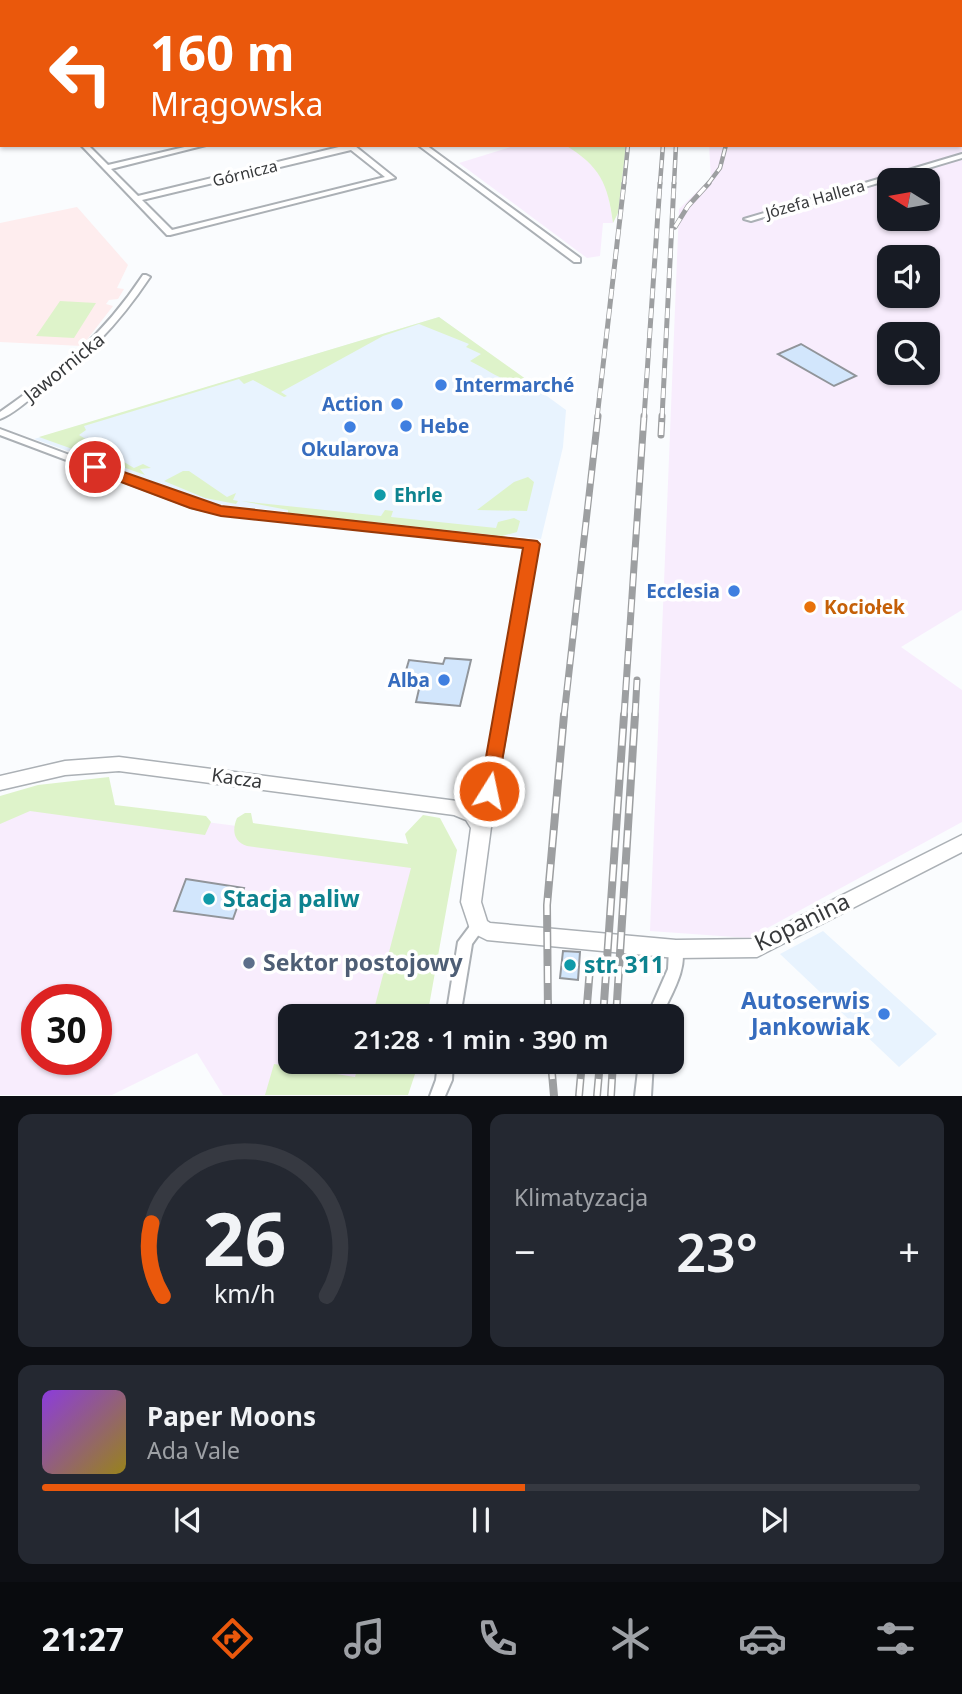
<!DOCTYPE html>
<html lang="pl">
<meta charset="utf-8">
<style>
body{margin:0;font-family:"Noto Sans",sans-serif;background:#242831;color:#f1f3f6;height:100vh;display:flex;flex-direction:column;font-size:26px;white-space:nowrap}
*{box-sizing:border-box;margin:0}
p{font-size:23px;color:#9ea1a6}
.icon{flex:none;width:38px;height:38px;fill:none;stroke:currentColor;stroke-width:2;stroke-linecap:round;stroke-linejoin:round}
.map{position:relative;height:1096px;overflow:hidden}
.drawer{display:flex;flex-direction:column;gap:18px;padding:18px;background:#0d0f14;flex:1}
.drawer>*{flex:none}
.hud{position:absolute;left:0px;top:0px;width:962px;height:147px;box-shadow:0 2px 5px #0004;background:#ea580c;color:#fff;overflow:hidden}
.needle{width:46px;rotate:281deg}
.controls{position:absolute;left:877px;top:168px;display:grid;gap:14px}
.controls a{display:grid;place-items:center;width:63px;height:63px;border-radius:14px;background:#171b24;box-shadow:0 2px 5px #0004;font-size:35px}
.speed{position:absolute;left:21px;top:984px;display:flex;gap:14px;font-size:35px;font-weight:700;text-align:center}
.speed>*{display:grid;place-content:center;width:91px;height:91px;border-radius:50%;background:#171b24;box-shadow:0 2px 5px #0004;line-height:1}
.speed .limit{border:10px solid #d22;background:#fff;color:#111}
.pin{position:absolute;display:grid;place-items:center;width:60px;height:60px;color:#fff;margin:-30px;border:4px solid #fff;border-radius:50%;box-shadow:0 2px 7px #0007}
.me{position:absolute;width:77px;margin:-38px;rotate:10deg;stroke-linejoin:round;filter:drop-shadow(0 0 5px #0008)}
.turn{display:flex;align-items:center;gap:24px;height:147px;padding:0 35px;font-size:32px}
.turn .icon{width:91px;height:91px;stroke-width:2.5}
.turn b{display:block;font-size:49px;line-height:60px}
.big{font-size:52px;font-weight:600;line-height:1.1}
.drawer .card{flex:1;display:flex;flex-direction:column;justify-content:center;gap:10px;min-width:0;padding:0 24px;border-radius:14px;background:#242831}
.drawer .dial{align-items:center;gap:0}
.dial svg{height:182px;overflow:visible;fill:none;stroke:#363941;stroke-width:7;stroke-linecap:round;text-anchor:middle}
.dial text{fill:#f1f3f6;stroke:none}
.song{display:flex;align-items:center;gap:21px}
.cover{width:84px;height:84px;border-radius:10px;background:linear-gradient(135deg,hsl(270 70% 55%),hsl(50 70% 35%))}
.played{height:7px;border-radius:4px;background:linear-gradient(90deg,#ea580c 55%,#363941 55%)}
.keys{display:flex;justify-content:space-around;direction:ltr}
.heat{display:flex;justify-content:space-between;align-items:center;font-size:38px;direction:ltr}
.drawer .tiles{flex:1;display:grid;gap:18px;grid-template-columns:1fr 1fr}
.card:last-child{grid-column:span 2}
.trip{position:absolute;left:278px;top:1004px;width:406px;height:70px;border-radius:14px;background:#171b24;box-shadow:0 2px 5px #0004;font-weight:600;line-height:70px;text-align:center}
.tabs{display:flex;height:112px;justify-content:space-around;align-items:center;background:#090b0e;color:#9ea1a6}
.tabs .icon{width:49px;height:49px}
.tabs .selected{color:#ea580c}
.tabs b{font-size:32px;color:#f1f3f6}
.map>svg:first-child{display:block}
.built{fill:#e8f3fe}
.industrial{fill:#f8edfd;fill-rule:evenodd}
.education{fill:#feedee}
.green{fill:#def3ca}
.building{fill:#d2e6fc;stroke:#91959a;stroke-width:2}
.lines{fill:none;stroke-linecap:round;stroke-linejoin:round}
.street-casing{stroke:#abb0b5;stroke-width:4}
.secondary-casing{stroke:#abb0b5;stroke-width:3}
.street{fill:#fff;fill-rule:evenodd}
.secondary{fill:#fff;fill-rule:evenodd}
.rail-far3-casing{stroke:#9d9fa1;stroke-width:4.5}
.rail-far2-casing{stroke:#9d9fa1;stroke-width:5}
.rail-far1-casing{stroke:#9d9fa1;stroke-width:7}
.rail-casing{stroke:#9d9fa1;stroke-width:8}
.rail-far3{stroke:#fff;stroke-width:2.5;stroke-dasharray:8;stroke-linecap:butt}
.rail-far2{stroke:#fff;stroke-width:3.5;stroke-dasharray:10;stroke-linecap:butt}
.rail-far1{stroke:#fff;stroke-width:4.5;stroke-dasharray:13;stroke-linecap:butt}
.rail{stroke:#fff;stroke-width:5;stroke-dasharray:17;stroke-linecap:butt}
.route{fill:#ea580c;stroke:#983908;stroke-width:2}
.shop-dot{fill:#3f7fe0;stroke:#fff;stroke-width:2.5}
.culture-dot{fill:#0f9aa8;stroke:#fff;stroke-width:2.5}
.food-dot{fill:#e8710a;stroke:#fff;stroke-width:2.5}
.service-dot{fill:#5c6f8a;stroke:#fff;stroke-width:2.5}
.labels{text-anchor:middle;stroke-width:7;stroke-linejoin:round;paint-order:stroke}
.far-street-label{font-size:16px;fill:#37393b;stroke:#fff}
.street-label{font-size:19px;fill:#37393b;stroke:#fff}
.shop-label{font-size:19px;font-weight:bold;fill:#366cbe;stroke:#fff;text-anchor:end}
.culture-label{font-size:19px;font-weight:bold;fill:#0d838f;stroke:#fff;text-anchor:start}
.food-label{font-size:19px;font-weight:bold;fill:#c56008;stroke:#fff;text-anchor:start}
.near-culture-label{font-size:23px;font-weight:bold;fill:#0d838f;stroke:#fff;text-anchor:start}
.near-street-label{font-size:23px;fill:#37393b;stroke:#fff}
.near-service-label{font-size:23px;font-weight:bold;fill:#4e5e75;stroke:#fff;text-anchor:start}
.near-shop-label{font-size:23px;font-weight:bold;fill:#366cbe;stroke:#fff;text-anchor:end}
</style>
<div class="map">
<svg width="962" height="1096" viewBox="0 0 962 1096">
<rect width="100%" height="100%" fill="#fafcfe"/>
<!-- built -->
<path class="built" d="M 439,317 L 566,410 L 563,447 L 541,539 L 216,504 L 34,439 Z
M 823,931 L 937,1034 L 899,1067 L 780,954 Z"/>
<!-- industrial -->
<path class="industrial" d="M 962,99 L 962,610 L 901,647 L 962,690 L 962,822 L 749,938 L 650,931 L 679,209 L 711,178 L 709,145 L 961,145 ZM 889,180 L 928,180 L 928,219 L 889,219 ZM 889,257 L 928,257 L 928,296 L 889,296 ZM 889,334 L 928,334 L 928,373 L 889,373 Z
M 517,145 L 565,145 L 585,157 L 600,174 L 607,188 L 613,223 L 603,223 L 600,256 L 587,258 L 459,163 Z
M 114,810 L 421,850 L 375,1017 L 290,1017 L 290,1062 L 364,1062 L 357,1095 L 223,1095 L 197,1053 L 112,1095 L 0,1095 L 0,811 ZM 37,999 L 96,999 L 96,1059 L 37,1059 Z"/>
<!-- education -->
<path class="education" d="M 77,207 L 128,265 L 117,288 L 124,289 L 118,299 L 109,300 L 106,304 L 113,306 L 82,346 L 0,342 L 0,223 Z"/>
<!-- green -->
<path class="green" d="M 565,145 L 626,145 L 618,213 L 613,223 C 608,184 600,166 565,145 Z
M 60,301 L 96,303 L 74,338 L 36,336 Z
M 439,317 L 530,382 C 508,387 491,371 470,361 L 481,354 L 466,347 L 469,344 L 419,324 L 383,336 L 281,392 L 287,396 L 284,397 L 253,380 L 244,384 L 239,379 L 84,426 L 86,430 L 79,435 L 134,468 L 143,464 L 151,468 L 140,469 L 145,475 L 39,437 Z
M 183,471 L 189,471 L 227,497 L 236,493 L 233,500 L 238,501 L 236,504 L 205,498 L 164,481 Z
M 528,477 L 534,482 L 527,511 L 477,510 L 514,482 Z
M 241,501 L 381,516 L 385,510 L 393,511 L 391,517 L 496,528 L 498,522 L 514,518 L 520,521 L 517,532 L 502,536 L 288,513 L 288,510 Z
M 109,777 L 115,805 L 206,816 L 211,822 L 205,835 L 30,811 L 0,824 L 0,796 L 38,785 Z
M 245,813 L 251,813 L 253,823 L 408,844 L 405,834 L 423,815 L 440,818 L 457,850 L 427,1017 L 372,1017 L 411,868 L 247,846 C 233,841 232,830 237,818 Z
M 359,1062 L 419,1062 L 408,1095 L 265,1095 L 274,1064 L 355,1077 Z"/>
<!-- building -->
<path class="building" d="M 801,344 L 856,376 L 834,386 L 778,354 Z
M 445,658 L 471,660 L 460,706 L 416,702 L 422,676 L 405,674 L 409,660 L 443,664 Z
M 186,879 L 244,888 L 233,919 L 174,911 Z
M 563,951 L 580,952 L 578,980 L 560,978 Z"/>
<g class="lines">
<!-- street casing -->
<g class="street-casing">
<path id="street" d="M 78,0 L 90,0 L 87,2 L 74,2 Z
M 173,0 L 179,0 L 181,2 L 174,2 Z
M 298,0 L 305,0 L 307,2 L 300,2 Z
M 402,0 L 409,0 L 411,2 L 404,2 Z
M 455,0 L 466,0 L 463,2 L 451,2 Z
M 2,14 L 2,18 L 0,19 L 0,15 Z
M 0,36 L 2,36 L 2,40 L 0,40 Z
M 0,63 L 2,63 L 2,67 L 0,67 Z
M 0,73 L 2,74 L 2,78 L 0,77 Z
M 0,94 L 2,94 L 2,98 L 0,98 Z
M 81,145 L 88,145 L 108,165 L 193,145 L 206,145 L 111,169 L 138,196 L 347,145 L 355,146 L 395,178 L 170,235 L 167,235 ZM 351,150 L 385,177 L 172,230 L 142,200 Z
M 418,145 L 426,145 L 580,258 L 580,262 L 574,262 Z
M 962,154 L 962,158 L 751,221 L 744,219 Z
M 143,275 L 146,275 L 150,277 C 118,325 83,361 36,394 C 25,403 13,414 0,419 L 0,412 C 60,370 102,337 143,275 Z
M 0,429 L 198,503 L 221,508 L 536,542 L 537,544 L 496,791 L 478,818 L 473,820 L 468,818 L 467,815 L 484,790 L 526,547 L 221,514 L 191,507 L 0,435 Z
M 478,920 L 483,922 L 485,926 L 472,944 L 460,1017 L 446,1017 L 458,942 L 473,922 Z
M 676,943 L 681,945 C 689,968 670,996 661,1017 L 647,1017 L 668,969 L 669,949 L 671,945 Z
M 438,1062 L 453,1062 L 452,1080 L 445,1096 L 430,1096 L 436,1080 Z
M 639,1062 L 653,1062 L 651,1096 L 635,1096 Z"/>
</g>
<!-- secondary casing -->
<g class="secondary-casing">
<path id="secondary" d="M 754,0 L 771,0 L 773,2 L 755,2 Z
M 785,0 L 803,0 L 783,2 Z
M 843,0 L 854,0 L 855,2 L 844,2 Z
M 867,0 L 879,0 L 880,2 L 868,2 Z
M 961,35 L 962,36 L 962,42 L 961,41 Z
M 119,757 L 457,801 L 480,810 L 491,827 L 481,902 L 487,921 L 490,923 L 676,940 L 755,939 L 962,835 L 962,852 L 757,957 L 676,958 L 487,940 L 471,932 L 461,902 L 471,828 L 466,820 L 454,815 L 119,771 L 65,775 L 0,790 L 0,776 L 65,761 Z"/>
</g>
<!-- street -->
<use href="#street" class="street"/>
<!-- secondary -->
<use href="#secondary" class="secondary"/>
<!-- rail-far3 casing -->
<g class="rail-far3-casing">
<path id="rail-far3" d="M 624,184 L 628,145
M 660,184 L 663,145
M 674,184 L 676,145
M 708,184 L 720,168 L 726,145"/>
</g>
<!-- rail-far2 casing -->
<g class="rail-far2-casing">
<path id="rail-far2" d="M 675,227 L 688,206 L 709,183
M 597,418 L 624,183
M 644,418 L 660,183
M 662,418 L 674,183"/>
</g>
<!-- rail-far1 casing -->
<g class="rail-far1-casing">
<path id="rail-far1" d="M 661,435 L 662,416
M 564,716 L 598,416
M 624,716 L 644,416
M 635,716 L 637,680"/>
</g>
<!-- rail casing -->
<g class="rail-casing">
<path id="rail" d="M 548,1017 L 547,905 L 564,715
M 586,1017 L 590,968
M 603,1017 L 624,715
M 616,1017 L 635,715
M 551,1062 L 554,1096
M 579,1096 L 582,1062
M 597,1096 L 600,1062
M 611,1096 L 613,1062"/>
</g>
<!-- rail-far3 -->
<use href="#rail-far3" class="rail-far3"/>
<!-- rail-far2 -->
<use href="#rail-far2" class="rail-far2"/>
<!-- rail-far1 -->
<use href="#rail-far1" class="rail-far1"/>
<!-- rail -->
<use href="#rail" class="rail"/>
</g>
<!-- route -->
<path class="route" d="M 95,462 L 221,506 L 537,541 L 540,544 L 496,796 L 483,796 L 480,791 L 523,548 L 221,516 L 190,508 L 89,470 L 87,467 Z"/>
<!-- markers -->
<g class="shop-dot">
<circle cx="441" cy="385" r="7"/>
<circle cx="397" cy="404" r="7"/>
<circle cx="406" cy="426" r="7"/>
<circle cx="350" cy="427" r="7"/>
<circle cx="734" cy="591" r="7"/>
<circle cx="444" cy="680" r="7"/>
<circle cx="884" cy="1014" r="7"/>
</g>
<g class="culture-dot">
<circle cx="380" cy="495" r="7"/>
<circle cx="209" cy="899" r="7"/>
<circle cx="570" cy="965" r="7"/>
</g>
<circle class="food-dot" cx="810" cy="607" r="7"/>
<circle class="service-dot" cx="249" cy="963" r="7"/>
<g class="labels">
<!-- far-street labels -->
<g class="far-street-label">
<text transform="translate(245 173) rotate(-14)" y="6">Górnicza</text>
<text transform="translate(815 199) rotate(-16)" y="6">Józefa Hallera</text>
</g>
<!-- street labels -->
<g class="street-label">
<text transform="translate(64 367) rotate(-39)" y="7">Jawornicka</text>
<text transform="translate(237 778) rotate(8)" y="7">Kacza</text>
</g>
<!-- shop labels -->
<g class="shop-label">
<text x="455" y="392" text-anchor="start">Intermarché</text>
<text x="383" y="411">Action</text>
<text x="420" y="433" text-anchor="start">Hebe</text>
<text x="350" y="456" text-anchor="middle">Okularova</text>
<text x="720" y="598">Ecclesia</text>
<text x="430" y="687">Alba</text>
</g>
<!-- culture labels -->
<g class="culture-label">
<text x="394" y="502">Ehrle</text>
</g>
<!-- food labels -->
<g class="food-label">
<text x="824" y="614">Kociołek</text>
</g>
<!-- near-culture labels -->
<g class="near-culture-label">
<text x="223" y="907">Stacja paliw</text>
<text x="584" y="973">str. 311</text>
</g>
<!-- near-street labels -->
<g class="near-street-label">
<text transform="translate(802 922) rotate(-26)" y="8">Kopanina</text>
</g>
<!-- near-service labels -->
<g class="near-service-label">
<text x="263" y="971">Sektor postojowy</text>
</g>
<!-- near-shop labels -->
<g class="near-shop-label">
<text x="870" y="1009">Autoserwis<tspan x="870" dy="26">Jankowiak</tspan></text>
</g>
</g>
</svg>
<div class="controls">
<a><svg class="needle" viewBox="-14 -14 28 28"><path d="M0-13l5 13h-10z" fill="#e53935"/><path d="M0 13l5-13h-10z" fill="#9ea1a6"/></svg></a>
<a><svg class="icon" aria-label="sound" viewBox="0 0 24 24"><path d="M4 9h4l5-4v14l-5-4H4zM17 9q2 3 0 6"/></svg></a>
<a><svg class="icon" aria-label="search" viewBox="0 0 24 24"><circle cx="10" cy="10" r="6"/><path d="M15 15l6 6"/></svg></a>
</div>
<div class="speed"><div class="limit">30</div></div>
<div class="pin" style="left:95px;top:467px;background:#d93025"><svg class="icon" aria-label="arrive" viewBox="0 0 24 24"><path d="M6 21V4h12l-3 4 3 4H6"/></svg></div>
<svg class="me" style="left:489px;top:791px" viewBox="-20 -20 40 40"><circle r="17" fill="#ea580c" stroke="#fff" stroke-width="3"/><path d="M0-11L8 9 0 5-8 9z" fill="#fff"/></svg>
<div class="trip">21:28 · 1 min · 390 m</div>
<div class="hud">
<div class="turn"><svg class="icon" aria-label="left" viewBox="0 0 24 24"><path d="M17 20v-9H6M10 6l-5 5 5 5"/></svg><div><b>160 m</b>Mrągowska</div></div>
</div>
</div>
<section class="drawer">
<div class="tiles">
<div class="card dial"><svg viewBox="0 0 100 80">
<path d="M14 69A42 42 0 1 1 86 69"/>
<path d="M14 69A42 42 0 0 1 9 37" stroke="#ea580c"/>
<text x="50" y="56" font-size="32" font-weight="700">26</text>
<text x="50" y="72" font-size="11">km/h</text>
</svg></div>
<div class="card"><p>Klimatyzacja</p>
<div class="heat"><a>−</a><b class="big">23°</b><a>+</a></div>
</div>
<div class="card">
<div class="song"><i class="cover"></i><div><b>Paper Moons</b><p>Ada Vale</p></div></div>
<div class="played"></div>
<div class="keys"><svg class="icon" aria-label="previous" viewBox="0 0 24 24"><path d="M18 5L8 12l10 7zM5 5v14"/></svg><svg class="icon" aria-label="pause" viewBox="0 0 24 24"><path d="M8 5v14M16 5v14"/></svg><svg class="icon" aria-label="next" viewBox="0 0 24 24"><path d="M6 5l10 7-10 7zM19 5v14"/></svg></div>
</div>
</div>
</section>
<nav class="tabs">
<b>21:27</b>
<svg class="icon selected" aria-label="directions" viewBox="0 0 24 24"><path d="M12 3l9 9-9 9-9-9zM9 14v-3h6M13 9l2 2-2 2"/></svg>
<svg class="icon" aria-label="music" viewBox="0 0 24 24"><path d="M9 18V5l10-2v13"/><circle cx="6" cy="18" r="3"/><circle cx="16" cy="16" r="3"/></svg>
<svg class="icon" aria-label="phone" viewBox="0 0 24 24"><path d="M5 4h4l2 5-3 2q2 4 5 5l2-3 5 2v4C11 20 4 13 5 4z"/></svg>
<svg class="icon" aria-label="climate" viewBox="0 0 24 24"><path d="M12 3v18M4 7l16 10M4 17L20 7"/></svg>
<svg class="icon" aria-label="car" viewBox="0 0 24 24"><path d="M5 17H2v-5l4-1 3-4h7l3 4 3 1v5h-3M9 17h6M6 11h13"/><circle cx="7" cy="17" r="2"/><circle cx="17" cy="17" r="2"/></svg>
<svg class="icon" aria-label="filters" viewBox="0 0 24 24"><path d="M4 7h16M4 17h16"/><circle cx="9" cy="7" r="2"/><circle cx="15" cy="17" r="2"/></svg>
</nav>
